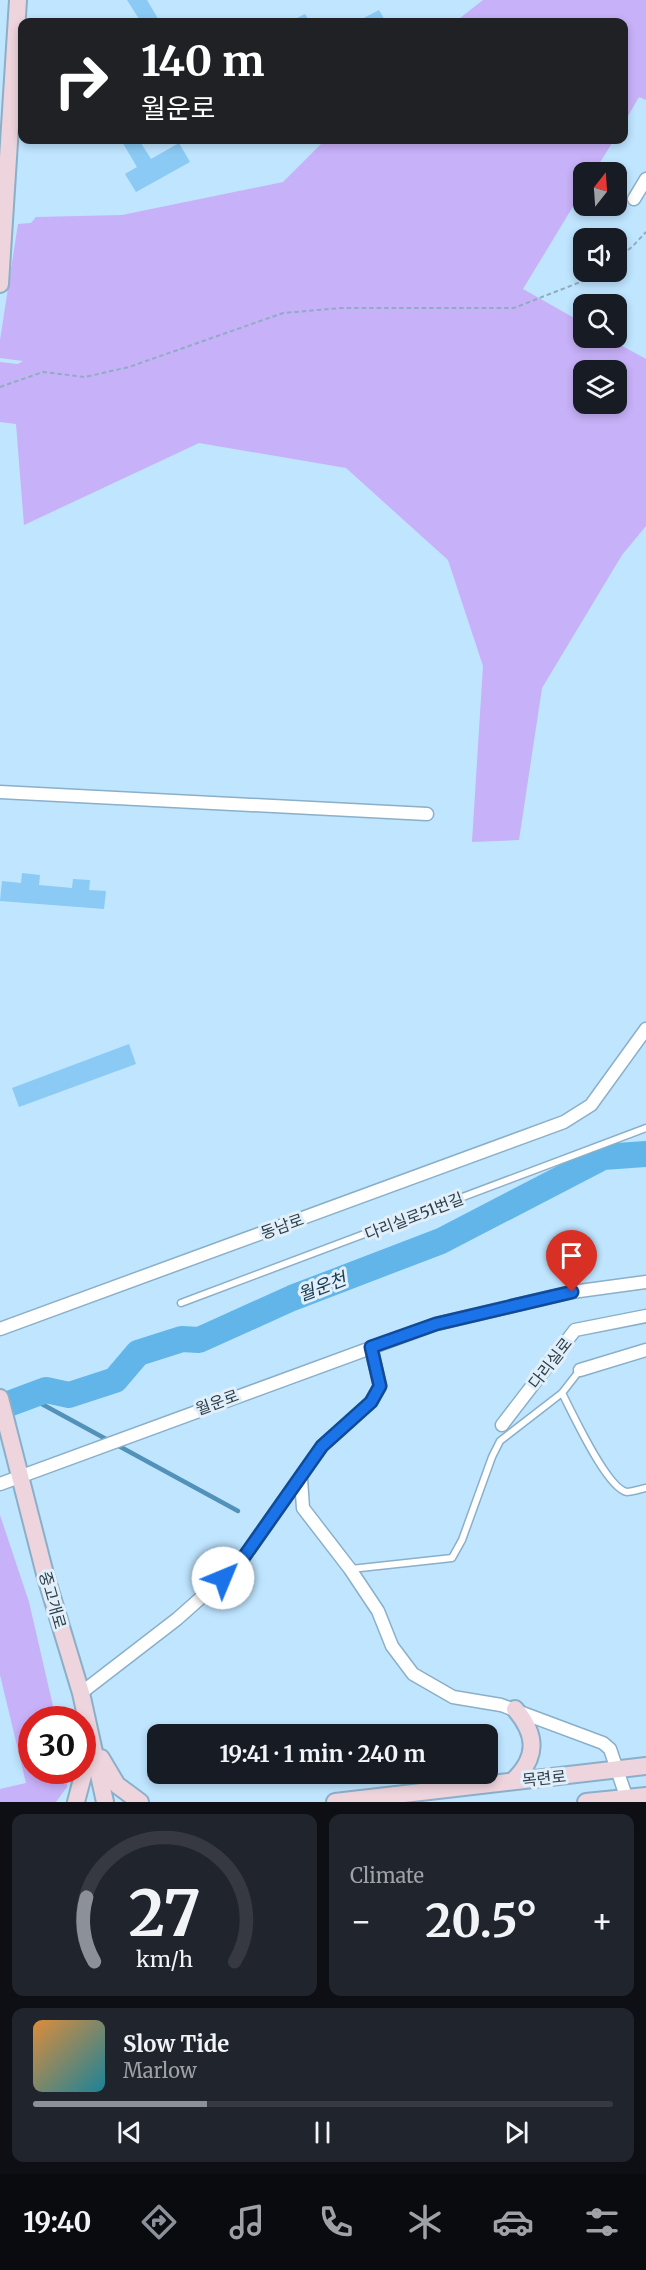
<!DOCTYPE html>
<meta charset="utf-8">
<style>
body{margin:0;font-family:Merriweather,"Noto Sans KR",serif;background:#20242c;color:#f1f3f6;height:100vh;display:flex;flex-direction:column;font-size:22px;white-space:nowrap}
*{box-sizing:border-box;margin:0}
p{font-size:20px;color:#9ea1a6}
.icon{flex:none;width:33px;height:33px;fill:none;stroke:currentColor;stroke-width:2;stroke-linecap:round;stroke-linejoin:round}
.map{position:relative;height:1802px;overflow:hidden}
.drawer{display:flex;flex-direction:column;gap:12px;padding:12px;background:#0d0f14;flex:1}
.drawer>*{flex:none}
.top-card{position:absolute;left:18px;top:18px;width:610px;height:126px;border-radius:12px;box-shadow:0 3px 9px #0003;background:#202124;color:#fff;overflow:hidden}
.needle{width:39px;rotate:17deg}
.buttons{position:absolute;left:573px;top:162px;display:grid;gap:12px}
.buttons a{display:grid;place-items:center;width:54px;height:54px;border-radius:12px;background:#171b24;box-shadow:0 3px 9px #0003;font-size:30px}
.speed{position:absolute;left:18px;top:1706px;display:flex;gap:12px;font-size:30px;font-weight:700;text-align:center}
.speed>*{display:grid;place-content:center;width:78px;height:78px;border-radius:50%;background:#171b24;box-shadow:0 3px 9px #0003;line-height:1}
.speed .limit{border:9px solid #d22;background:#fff;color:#111}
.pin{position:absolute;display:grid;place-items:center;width:51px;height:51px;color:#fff;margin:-62px -26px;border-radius:50% 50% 50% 0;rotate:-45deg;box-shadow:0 0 6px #0007}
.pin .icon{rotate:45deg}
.me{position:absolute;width:66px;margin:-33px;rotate:45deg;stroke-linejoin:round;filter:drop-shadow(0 0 4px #0008)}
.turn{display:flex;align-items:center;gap:21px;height:126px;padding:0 24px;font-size:27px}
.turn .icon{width:78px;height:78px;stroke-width:2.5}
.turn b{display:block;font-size:42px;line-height:51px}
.big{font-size:45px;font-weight:700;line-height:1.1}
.drawer .widget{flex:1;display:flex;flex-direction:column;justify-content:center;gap:9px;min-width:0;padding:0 21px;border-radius:12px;background:#20242c}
.drawer .dial{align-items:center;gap:0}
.dial svg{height:156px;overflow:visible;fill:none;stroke:#363941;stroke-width:7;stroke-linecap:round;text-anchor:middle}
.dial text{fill:#f1f3f6;stroke:none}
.song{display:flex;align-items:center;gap:18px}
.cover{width:72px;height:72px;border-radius:9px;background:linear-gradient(135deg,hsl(30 70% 55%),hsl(190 70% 35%))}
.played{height:6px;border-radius:3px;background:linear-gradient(90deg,#8c9099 30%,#363941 30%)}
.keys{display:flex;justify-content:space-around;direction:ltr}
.heat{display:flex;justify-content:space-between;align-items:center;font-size:33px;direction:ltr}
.drawer .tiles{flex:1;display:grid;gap:12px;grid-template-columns:1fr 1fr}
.widget:last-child{grid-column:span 2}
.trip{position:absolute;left:147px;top:1724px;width:351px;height:60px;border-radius:12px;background:#171b24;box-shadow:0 3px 9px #0003;font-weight:700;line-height:60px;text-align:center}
.dock{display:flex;height:96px;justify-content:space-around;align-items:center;background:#090b0e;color:#9ea1a6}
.dock .icon{width:42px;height:42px}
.dock .on{color:#8c9099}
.dock b{font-size:27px;color:#f1f3f6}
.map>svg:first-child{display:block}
.green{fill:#c7b1f9;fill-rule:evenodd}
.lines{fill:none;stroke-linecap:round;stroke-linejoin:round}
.stream{stroke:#5291b8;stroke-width:4.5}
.river{stroke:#61b5e8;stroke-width:26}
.building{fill:#8acaf4}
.lane-casing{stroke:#8bafc8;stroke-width:9}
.street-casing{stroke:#8bafc8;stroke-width:15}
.secondary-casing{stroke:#8bafc8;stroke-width:20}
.path{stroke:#8eadc1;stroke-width:2;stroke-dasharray:4.5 3;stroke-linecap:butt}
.lane{stroke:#fff;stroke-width:6}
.street{stroke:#fff;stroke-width:12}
.secondary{stroke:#eed4dd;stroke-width:16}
.route-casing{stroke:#114b97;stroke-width:15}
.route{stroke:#1a73e8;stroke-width:10}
.labels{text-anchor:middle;stroke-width:6;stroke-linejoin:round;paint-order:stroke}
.street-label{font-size:16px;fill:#2e3d47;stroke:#e0eff9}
.water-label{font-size:18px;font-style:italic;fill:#163a4f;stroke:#e0eff9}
</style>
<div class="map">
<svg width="646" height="1802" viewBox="0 0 646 1802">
<rect width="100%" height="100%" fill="#bfe5ff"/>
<!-- green -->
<path class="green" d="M 483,0 L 646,0 L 646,100 L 639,97 L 624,123 L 624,22 L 455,22 Z
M 325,140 L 614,140 L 594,172 L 584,172 L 583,190 L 523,289 L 583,323 L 584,338 L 608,338 L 646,359 L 646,526 L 622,555 L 542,688 L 519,840 L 472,842 L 483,666 L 448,560 L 346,468 L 199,443 L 24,525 L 16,424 L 0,422 L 0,362 L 18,364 L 23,361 L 0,358 L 0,340 L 18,224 L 31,223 L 36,217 L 122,215 L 283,182 ZM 584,370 L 616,370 L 616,404 L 584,404 Z
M 0,1515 L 29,1602 L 56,1719 L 32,1719 L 32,1770 L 67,1770 L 67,1787 L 56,1802 L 0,1802 L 0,1789 L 26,1783 L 0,1675 Z"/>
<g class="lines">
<!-- stream -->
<path class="stream" d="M 29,1397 L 238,1511"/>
<!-- river -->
<path class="river" d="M 0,1407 L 46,1390 L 69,1395 L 115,1380 L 138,1353 L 182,1339 L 199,1340 L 292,1298 L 441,1241 L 603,1157 L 646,1154"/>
</g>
<!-- building -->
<path class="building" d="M 127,0 L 147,0 L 160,22 L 141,22 Z
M 379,10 L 386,22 L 356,22 Z
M 305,14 L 310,22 L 289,22 Z
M 121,140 L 139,140 L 151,159 L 179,143 L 190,162 L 136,192 L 125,174 L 137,167 Z
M 22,873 L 40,875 L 39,885 L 72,888 L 73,879 L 90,880 L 89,890 L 106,891 L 104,909 L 0,901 L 2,881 L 21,883 Z
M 129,1044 L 136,1064 L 19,1107 L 12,1088 Z"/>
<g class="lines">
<!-- lane casing -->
<g class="lane-casing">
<path id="lane" d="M 181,1303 L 646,1128
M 562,1393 C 572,1412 607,1489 627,1492 C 632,1492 641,1489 646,1488
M 351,1569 L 452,1558 L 462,1540 L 492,1457 L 500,1441 L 562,1393 L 580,1370"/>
</g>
<!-- street casing -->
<g class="street-casing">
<path id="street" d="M 634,199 L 646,179
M 0,792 L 427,814
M 0,1329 L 564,1122 L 591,1105 L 646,1029
M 580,1370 L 646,1350
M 502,1425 L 575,1330 L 646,1316
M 301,1479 L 303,1508 L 350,1569 L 378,1611 L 392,1646 L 413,1674 L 453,1697 L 501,1705 L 603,1743 L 610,1749 L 628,1802
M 0,1484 L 436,1324 L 572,1292 L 646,1282
M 81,1693 L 177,1619 L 239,1564 L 322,1446 L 371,1402 L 380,1386 L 371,1347"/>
</g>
<!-- secondary casing -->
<g class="secondary-casing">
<path id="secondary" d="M 0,284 L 18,0
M 0,1398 L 45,1574 L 81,1693 L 105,1802
M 101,1758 L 117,1785 L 140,1802
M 513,1781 C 538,1757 537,1735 515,1709
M 76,1802 L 90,1749
M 335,1802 L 646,1766
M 586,1802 L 646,1796"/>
</g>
<!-- path -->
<path class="path" d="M 616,259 L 632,247 L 646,232
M 0,387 L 43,372 L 85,377 L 129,367 L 283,313 L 341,308 L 514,308 L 588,279 L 599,272"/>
<!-- lane -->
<use href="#lane" class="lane"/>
<!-- street -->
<use href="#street" class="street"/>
<!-- secondary -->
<use href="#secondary" class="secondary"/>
</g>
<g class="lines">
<!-- route casing -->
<g class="route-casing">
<path id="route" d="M 223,1578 L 239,1564 L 322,1446 L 371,1402 L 380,1386 L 371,1347 L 436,1324 L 572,1292"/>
</g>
<!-- route -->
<use href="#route" class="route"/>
</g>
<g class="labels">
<!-- street labels -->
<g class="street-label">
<text transform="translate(414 1216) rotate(-21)" y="6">다리실로51번길</text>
<text transform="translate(282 1226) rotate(-20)" y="6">동남로</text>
<text transform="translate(550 1363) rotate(-52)" y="6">다리실로</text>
<text transform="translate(217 1402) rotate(-20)" y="6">월운로</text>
<text transform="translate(53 1600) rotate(74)" y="6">중고개로</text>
<text transform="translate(544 1778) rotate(-6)" y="6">목련로</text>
</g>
<!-- water labels -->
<g class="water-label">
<text transform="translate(322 1287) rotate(-21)" y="6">월운천</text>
</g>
</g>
</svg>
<div class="buttons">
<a><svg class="needle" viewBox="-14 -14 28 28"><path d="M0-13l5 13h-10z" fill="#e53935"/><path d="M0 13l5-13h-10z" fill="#9ea1a6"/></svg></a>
<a><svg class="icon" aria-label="sound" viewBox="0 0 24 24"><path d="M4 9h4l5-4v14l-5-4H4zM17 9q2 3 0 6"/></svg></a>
<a><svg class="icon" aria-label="search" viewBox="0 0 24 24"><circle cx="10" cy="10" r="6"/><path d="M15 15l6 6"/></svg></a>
<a><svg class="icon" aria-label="layers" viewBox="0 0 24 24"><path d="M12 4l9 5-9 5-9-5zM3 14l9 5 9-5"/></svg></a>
</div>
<div class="speed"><div class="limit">30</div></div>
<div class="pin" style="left:572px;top:1292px;background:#d93025"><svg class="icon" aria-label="arrive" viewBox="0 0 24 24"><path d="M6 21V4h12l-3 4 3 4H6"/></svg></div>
<svg class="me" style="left:223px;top:1578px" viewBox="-20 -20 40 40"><circle r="19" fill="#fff"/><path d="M0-13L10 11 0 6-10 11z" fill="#1a73e8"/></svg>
<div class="trip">19:41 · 1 min · 240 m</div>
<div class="top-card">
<div class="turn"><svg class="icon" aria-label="right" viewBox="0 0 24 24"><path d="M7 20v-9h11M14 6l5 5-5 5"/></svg><div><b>140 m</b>월운로</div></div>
</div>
</div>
<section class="drawer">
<div class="tiles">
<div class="widget dial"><svg viewBox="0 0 100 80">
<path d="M14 69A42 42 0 1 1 86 69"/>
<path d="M14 69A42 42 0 0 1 10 36" stroke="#8c9099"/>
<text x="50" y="56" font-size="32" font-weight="700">27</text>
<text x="50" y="72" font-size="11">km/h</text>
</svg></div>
<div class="widget"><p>Climate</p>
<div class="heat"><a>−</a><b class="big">20.5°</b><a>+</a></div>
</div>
<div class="widget">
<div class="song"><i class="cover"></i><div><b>Slow Tide</b><p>Marlow</p></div></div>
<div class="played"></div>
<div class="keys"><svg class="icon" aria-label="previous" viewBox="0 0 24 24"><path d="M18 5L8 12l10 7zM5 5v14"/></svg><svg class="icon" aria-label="pause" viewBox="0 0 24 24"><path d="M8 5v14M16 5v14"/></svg><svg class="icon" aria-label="next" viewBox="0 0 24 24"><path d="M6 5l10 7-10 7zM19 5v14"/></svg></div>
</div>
</div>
</section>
<nav class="dock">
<b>19:40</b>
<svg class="icon on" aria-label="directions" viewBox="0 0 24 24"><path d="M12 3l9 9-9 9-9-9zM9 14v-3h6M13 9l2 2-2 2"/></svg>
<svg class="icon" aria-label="music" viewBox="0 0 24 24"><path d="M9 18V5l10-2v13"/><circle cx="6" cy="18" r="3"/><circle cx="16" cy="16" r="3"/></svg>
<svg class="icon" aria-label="phone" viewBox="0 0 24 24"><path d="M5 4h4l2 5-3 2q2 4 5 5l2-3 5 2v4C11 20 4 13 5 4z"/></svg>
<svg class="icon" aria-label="climate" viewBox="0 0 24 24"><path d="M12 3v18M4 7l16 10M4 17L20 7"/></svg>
<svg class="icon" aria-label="car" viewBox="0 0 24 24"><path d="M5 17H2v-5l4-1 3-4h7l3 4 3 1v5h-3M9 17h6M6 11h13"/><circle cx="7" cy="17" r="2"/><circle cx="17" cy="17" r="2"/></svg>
<svg class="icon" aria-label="filters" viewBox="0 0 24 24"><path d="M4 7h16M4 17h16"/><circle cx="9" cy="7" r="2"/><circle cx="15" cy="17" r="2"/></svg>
</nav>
